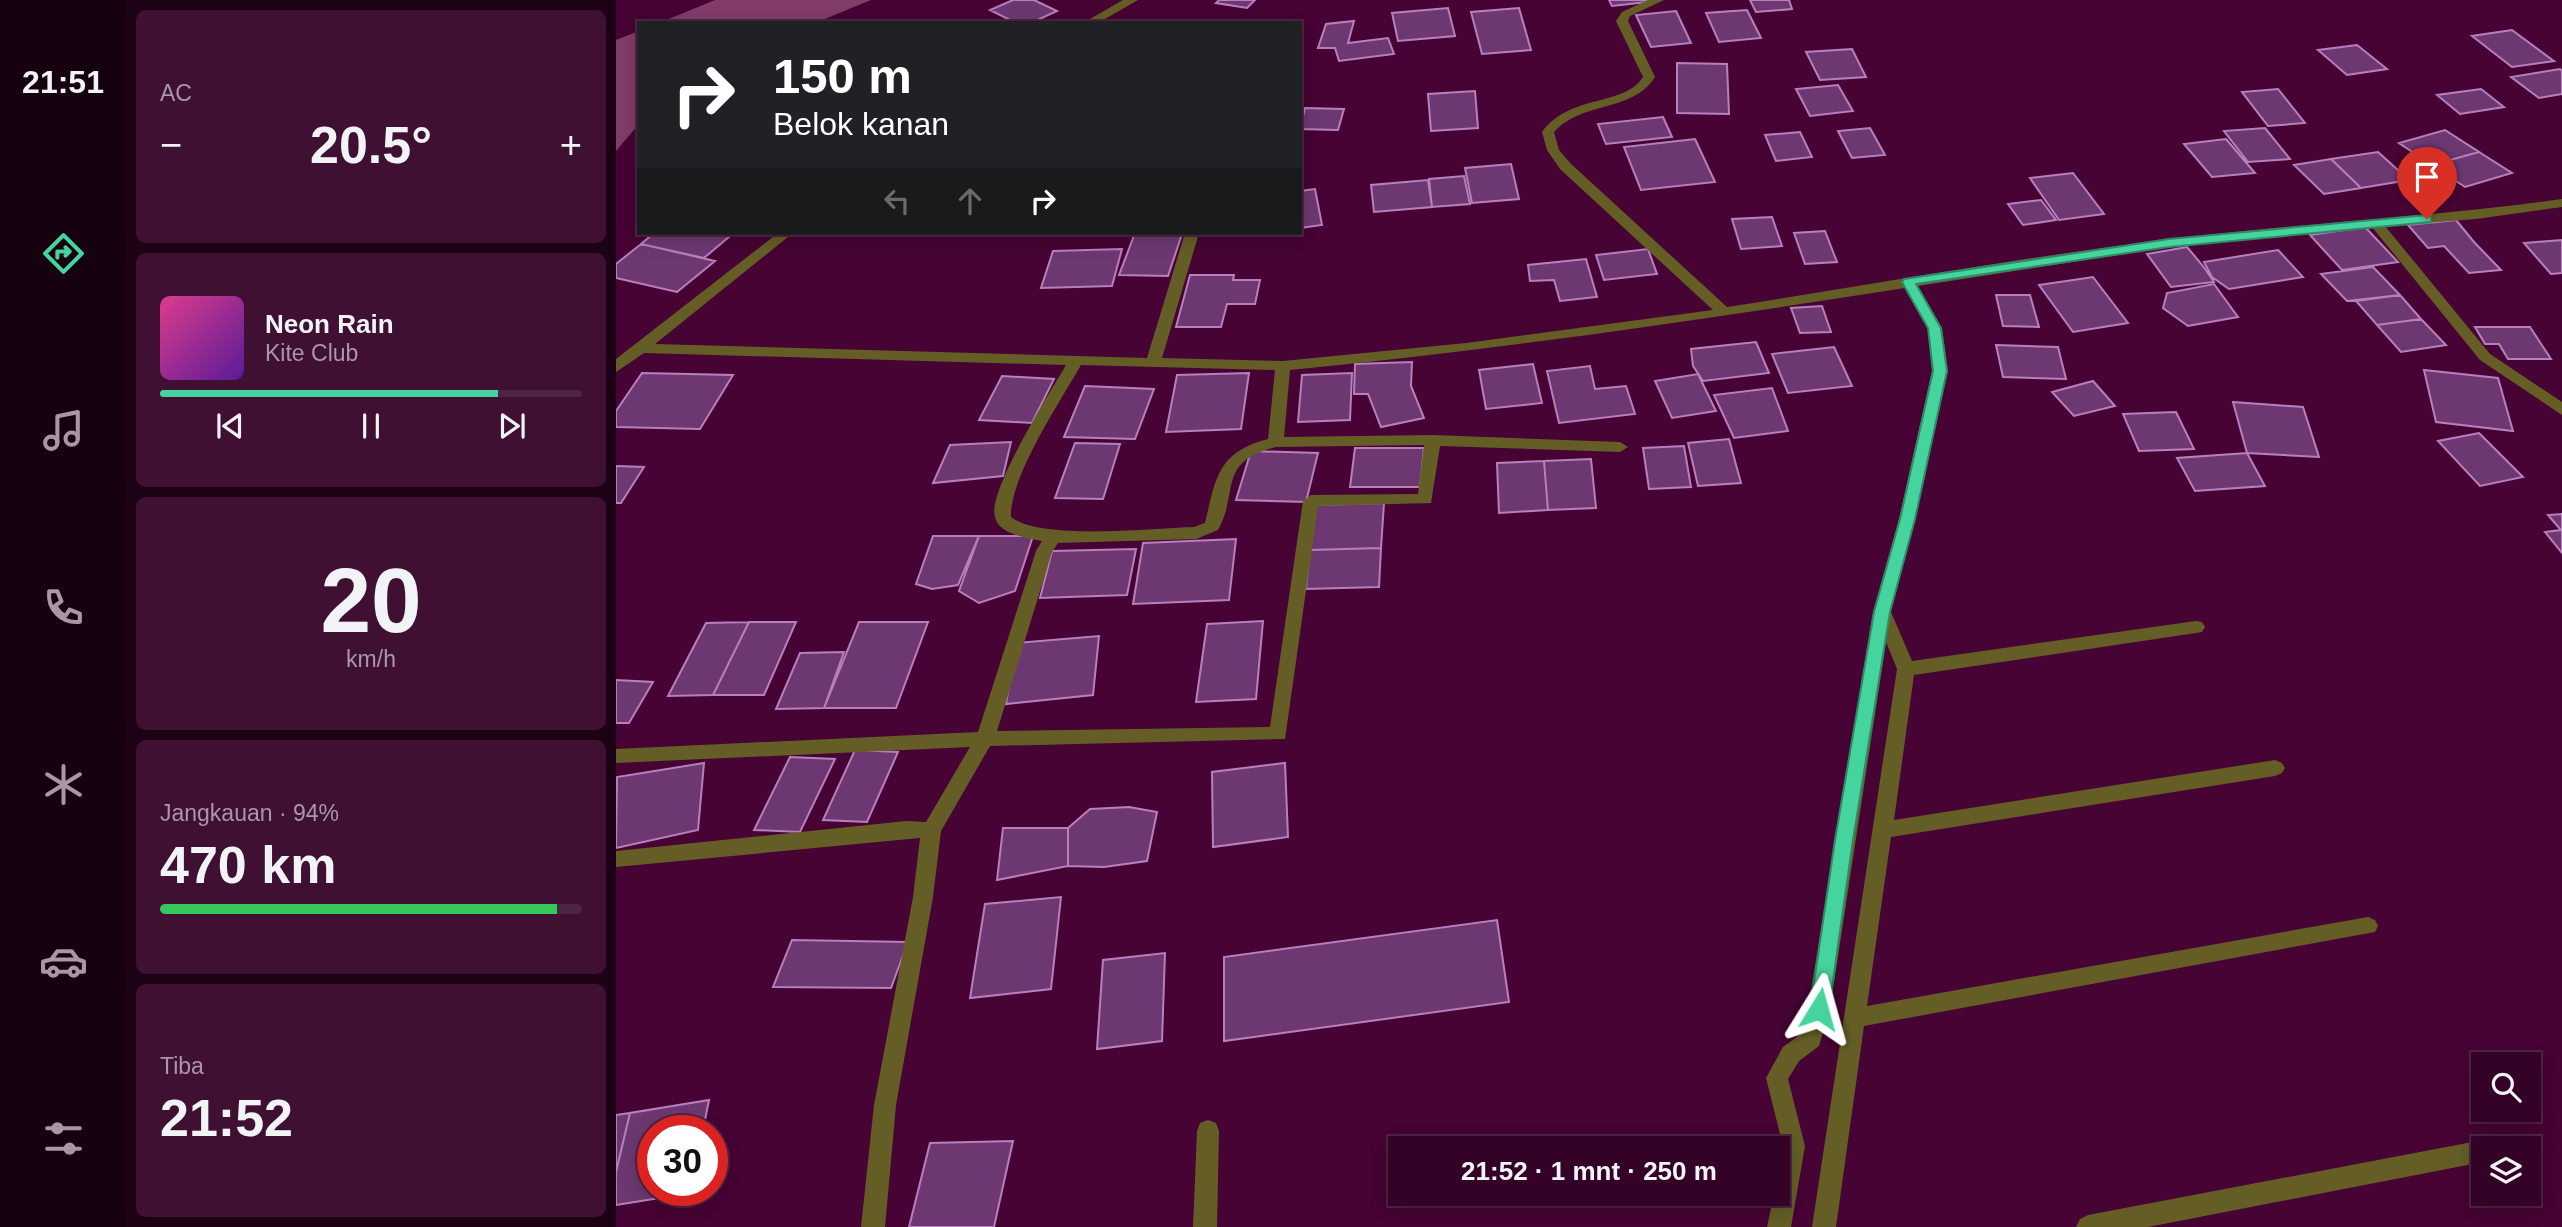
<!DOCTYPE html>
<html lang="id">
<meta charset="utf-8">
<style>
body{margin:0;font-family:Arial,sans-serif;background:#3f1032;color:#f1f3f6;height:100vh;display:flex;flex-direction:column;font-size:26px;white-space:nowrap}
*{box-sizing:border-box;margin:0}
p{font-size:23px;color:#a997a7}
.icon{flex:none;width:38px;height:38px;fill:none;stroke:currentColor;stroke-width:2;stroke-linecap:round;stroke-linejoin:round}
.map{position:relative;flex:1;overflow:hidden}
.side{display:flex;flex-direction:column;gap:10px;padding:10px;background:#1d0115;width:490px}
.side>*{flex:none}
.guide{position:absolute;left:21px;top:21px;width:665px;height:214px;border-radius:0px;box-shadow:0 4px 18px #0003,0 0 0 2px #4e2443;background:#202124;color:#fff;overflow:hidden}
.buttons{position:absolute;left:1855px;top:1052px;display:grid;gap:14px}
.buttons a{display:grid;place-items:center;width:70px;height:70px;border-radius:0px;background:#340226;box-shadow:0 4px 18px #0003,0 0 0 2px #4e2443;font-size:35px}
.speed{position:absolute;left:21px;top:1115px;display:flex;gap:14px;font-size:35px;font-weight:700;text-align:center}
.speed>*{display:grid;place-content:center;width:91px;height:91px;border-radius:50%;background:#340226;box-shadow:0 4px 18px #0003,0 0 0 2px #4e2443;line-height:1}
.speed .limit{border:10px solid #d22;background:#fff;color:#111}
.pin{position:absolute;display:grid;place-items:center;width:60px;height:60px;color:#fff;margin:-72px -30px;border-radius:50% 50% 50% 0;rotate:-45deg;box-shadow:0 0 7px #0007}
.pin .icon{rotate:45deg}
.me{position:absolute;width:77px;margin:-38px;rotate:8deg;stroke-linejoin:round;filter:drop-shadow(0 0 5px #0008)}
.turn{display:flex;align-items:center;gap:24px;height:147px;padding:0 21px;font-size:32px}
.turn .icon{width:91px;height:91px;stroke-width:2.5}
.turn b{display:block;font-size:49px;line-height:60px}
.lanes{display:flex;align-items:center;height:66px;padding:0 21px;background:#0003;justify-content:center;gap:35px;direction:ltr}
.lanes .off{opacity:.35}
.big{font-size:52px;font-weight:600;line-height:1.1}
.side .widget{flex:1;display:flex;flex-direction:column;justify-content:center;gap:10px;min-width:0;padding:0 24px;border-radius:10px;background:#3f1032}
.side .dial{align-items:center;gap:0}
.dial b{font-size:91px;line-height:1}
.song{display:flex;align-items:center;gap:21px}
.cover{width:84px;height:84px;border-radius:10px;background:linear-gradient(135deg,hsl(330 70% 55%),hsl(270 70% 35%))}
.played{height:7px;border-radius:4px;background:linear-gradient(90deg,#46d49e 80%,#4e2443 80%)}
.keys{display:flex;justify-content:space-around;direction:ltr}
.heat{display:flex;justify-content:space-between;align-items:center;font-size:38px;direction:ltr}
.charge{height:10px;border-radius:5px;background:linear-gradient(90deg,#34c759 94%,#4e2443 0)}
.trip{position:absolute;left:772px;top:1136px;width:402px;height:70px;border-radius:0px;background:#340226;box-shadow:0 4px 18px #0003,0 0 0 2px #4e2443;font-weight:600;line-height:70px;text-align:center}
main{display:flex;flex:1;min-height:0}
.dock{display:flex;flex-direction:column;width:126px;justify-content:space-around;align-items:center;background:#15010f;color:#a997a7}
.dock .icon{width:49px;height:49px}
.dock .selected{color:#46d49e}
.dock b{font-size:32px;color:#f1f3f6}
.map>svg:first-child{display:block}
.water{fill:#823c68}
.building{fill:#6d3872;stroke:#b87fbd;stroke-width:2}
.lines{fill:none;stroke-linecap:round;stroke-linejoin:round}
.lane{fill:#645e26;fill-rule:evenodd}
.street{fill:#645e26;fill-rule:evenodd}
.route{fill:#46d49e;stroke:#2e8a67;stroke-width:2}
</style>
<main>
<nav class="dock">
<b>21:51</b>
<svg class="icon selected" aria-label="directions" viewBox="0 0 24 24"><path d="M12 3l9 9-9 9-9-9zM9 14v-3h6M13 9l2 2-2 2"/></svg>
<svg class="icon" aria-label="music" viewBox="0 0 24 24"><path d="M9 18V5l10-2v13"/><circle cx="6" cy="18" r="3"/><circle cx="16" cy="16" r="3"/></svg>
<svg class="icon" aria-label="phone" viewBox="0 0 24 24"><path d="M5 4h4l2 5-3 2q2 4 5 5l2-3 5 2v4C11 20 4 13 5 4z"/></svg>
<svg class="icon" aria-label="climate" viewBox="0 0 24 24"><path d="M12 3v18M4 7l16 10M4 17L20 7"/></svg>
<svg class="icon" aria-label="car" viewBox="0 0 24 24"><path d="M5 17H2v-5l4-1 3-4h7l3 4 3 1v5h-3M9 17h6M6 11h13"/><circle cx="7" cy="17" r="2"/><circle cx="17" cy="17" r="2"/></svg>
<svg class="icon" aria-label="filters" viewBox="0 0 24 24"><path d="M4 7h16M4 17h16"/><circle cx="9" cy="7" r="2"/><circle cx="15" cy="17" r="2"/></svg>
</nav>
<section class="side">
<div class="widget"><p>AC</p>
<div class="heat"><a>−</a><b class="big">20.5°</b><a>+</a></div>
</div>
<div class="widget">
<div class="song"><i class="cover"></i><div><b>Neon Rain</b><p>Kite Club</p></div></div>
<div class="played"></div>
<div class="keys"><svg class="icon" aria-label="previous" viewBox="0 0 24 24"><path d="M18 5L8 12l10 7zM5 5v14"/></svg><svg class="icon" aria-label="pause" viewBox="0 0 24 24"><path d="M8 5v14M16 5v14"/></svg><svg class="icon" aria-label="next" viewBox="0 0 24 24"><path d="M6 5l10 7-10 7zM19 5v14"/></svg></div>
</div>
<div class="widget dial"><b>20</b><p>km/h</p></div>
<div class="widget"><p>Jangkauan · 94%</p><b class="big">470 km</b><div class="charge"></div></div>
<div class="widget"><p>Tiba</p><b class="big">21:52</b></div>
</section>
<div class="map">
<svg width="1946" height="1227" viewBox="0 0 1946 1227">
<rect width="100%" height="100%" fill="#460333"/>
<!-- water -->
<path class="water" d="M 99,0 L 255,0 L 199,23 L 43,23 Z
M 23,31 L 23,124 L 0,151 L 0,40 Z"/>
<!-- building -->
<path class="building" d="M 397,0 L 418,0 L 441,11 L 415,23 L 400,23 L 374,10 Z
M 603,0 L 639,0 L 631,8 L 600,3 Z
M 993,0 L 1031,0 L 1032,2 L 996,6 Z
M 1134,0 L 1173,0 L 1176,9 L 1140,12 Z
M 832,8 L 839,36 L 782,41 L 776,13 Z
M 903,8 L 915,50 L 866,54 L 855,12 Z
M 1131,10 L 1145,38 L 1103,42 L 1090,13 Z
M 1060,11 L 1075,43 L 1035,47 L 1020,15 Z
M 738,21 L 732,43 L 772,38 L 778,54 L 723,61 L 719,48 L 702,48 L 710,24 Z
M 1896,30 L 1938,61 L 1896,67 L 1856,36 Z
M 1741,45 L 1771,69 L 1731,75 L 1702,50 Z
M 1236,49 L 1250,77 L 1204,80 L 1190,52 Z
M 1061,63 L 1111,64 L 1113,114 L 1061,113 Z
M 1944,69 L 1946,71 L 1946,94 L 1923,98 L 1895,77 Z
M 1222,85 L 1237,111 L 1194,116 L 1180,89 Z
M 1662,89 L 1689,123 L 1652,126 L 1626,92 Z
M 1865,89 L 1888,107 L 1844,114 L 1821,95 Z
M 859,91 L 862,128 L 815,131 L 812,94 Z
M 689,108 L 728,109 L 722,130 L 684,129 Z
M 1047,117 L 1056,137 L 990,144 L 982,124 Z
M 1254,128 L 1269,155 L 1236,158 L 1222,131 Z
M 1649,128 L 1674,159 L 1632,162 L 1608,131 Z
M 1829,130 L 1863,152 L 1816,165 L 1783,143 Z
M 1184,132 L 1196,157 L 1160,161 L 1149,135 Z
M 1079,139 L 1099,182 L 1025,190 L 1008,147 Z
M 1610,139 L 1639,173 L 1596,177 L 1568,144 Z
M 1762,152 L 1793,180 L 1745,188 L 1715,159 Z
M 1863,152 L 1896,173 L 1849,187 L 1816,165 Z
M 1715,159 L 1745,188 L 1708,194 L 1678,165 Z
M 895,164 L 903,199 L 856,203 L 849,168 Z
M 1457,173 L 1488,214 L 1443,220 L 1414,178 Z
M 848,176 L 854,204 L 816,207 L 813,179 Z
M 812,180 L 816,207 L 758,212 L 755,185 Z
M 699,189 L 706,225 L 684,228 L 684,191 Z
M 1425,200 L 1440,220 L 1407,225 L 1392,204 Z
M 1156,217 L 1166,246 L 1125,249 L 1116,219 Z
M 1840,220 L 1858,242 L 1885,270 L 1853,273 L 1828,246 L 1812,248 L 1792,225 Z
M 1749,227 L 1782,262 L 1726,270 L 1694,235 Z
M 1209,231 L 1221,262 L 1189,264 L 1178,233 Z
M 38,233 L 98,233 L 114,236 L 88,258 L 25,244 Z
M 519,233 L 566,234 L 552,276 L 503,275 Z
M 1946,240 L 1946,273 L 1935,274 L 1908,243 Z
M 25,244 L 99,261 L 61,292 L 0,278 L 0,264 Z
M 1571,247 L 1587,266 L 1598,282 L 1555,287 L 1531,254 Z
M 506,249 L 496,286 L 425,288 L 437,251 Z
M 1032,249 L 1041,274 L 988,280 L 980,255 Z
M 1662,250 L 1687,277 L 1613,289 L 1596,277 L 1588,262 Z
M 970,259 L 981,297 L 944,301 L 938,280 L 914,281 L 912,265 Z
M 1757,267 L 1784,295 L 1731,301 L 1705,274 Z
M 574,275 L 618,275 L 617,280 L 644,280 L 639,304 L 611,304 L 605,327 L 560,327 Z
M 1477,277 L 1512,323 L 1457,332 L 1423,285 Z
M 1598,284 L 1622,317 L 1572,326 L 1547,308 L 1551,293 Z
M 1380,295 L 1414,295 L 1423,327 L 1387,326 Z
M 1784,295 L 1805,319 L 1761,325 L 1740,301 Z
M 1206,306 L 1215,332 L 1184,333 L 1175,308 Z
M 1805,319 L 1830,345 L 1785,352 L 1761,325 Z
M 1859,327 L 1914,327 L 1935,359 L 1892,359 L 1883,344 L 1869,344 Z
M 1140,342 L 1153,373 L 1087,381 L 1077,366 L 1075,349 Z
M 1380,345 L 1442,347 L 1450,379 L 1387,377 Z
M 1218,347 L 1236,386 L 1172,393 L 1156,354 Z
M 796,362 L 795,386 L 808,418 L 765,427 L 752,394 L 738,394 L 739,364 Z
M 917,364 L 926,403 L 870,409 L 863,370 Z
M 974,366 L 979,389 L 1010,386 L 1019,414 L 943,423 L 931,371 Z
M 1808,370 L 1882,378 L 1897,431 L 1820,422 Z
M 26,373 L 117,375 L 84,429 L 0,427 L 0,411 Z
M 633,373 L 625,429 L 550,432 L 561,375 Z
M 736,373 L 734,420 L 682,422 L 686,375 Z
M 1082,374 L 1100,411 L 1056,418 L 1039,381 Z
M 386,376 L 438,379 L 416,423 L 363,420 Z
M 1477,381 L 1499,406 L 1458,416 L 1436,392 Z
M 469,386 L 538,389 L 519,439 L 448,437 Z
M 1156,388 L 1172,431 L 1118,438 L 1098,395 Z
M 1617,402 L 1687,407 L 1703,457 L 1631,453 Z
M 1560,412 L 1578,449 L 1523,451 L 1507,414 Z
M 1863,433 L 1907,477 L 1864,486 L 1822,441 Z
M 1113,439 L 1125,483 L 1082,486 L 1072,443 Z
M 395,442 L 387,476 L 317,483 L 334,445 Z
M 459,443 L 504,444 L 487,499 L 439,498 Z
M 1068,446 L 1075,487 L 1033,489 L 1027,448 Z
M 739,448 L 808,448 L 804,487 L 734,487 Z
M 635,451 L 702,453 L 690,502 L 620,500 Z
M 1631,453 L 1649,486 L 1579,491 L 1561,458 Z
M 975,459 L 980,508 L 932,510 L 928,461 Z
M 928,461 L 932,510 L 883,513 L 881,463 Z
M 0,466 L 28,467 L 5,503 L 0,503 Z
M 768,503 L 765,548 L 694,550 L 699,505 Z
M 1946,514 L 1946,553 L 1929,532 L 1945,530 L 1932,515 Z
M 317,536 L 363,536 L 342,585 L 316,589 L 300,584 Z
M 363,536 L 417,536 L 399,591 L 363,603 L 343,591 Z
M 620,539 L 613,600 L 517,604 L 527,543 Z
M 765,548 L 763,587 L 690,589 L 694,550 Z
M 520,549 L 511,595 L 424,598 L 436,551 Z
M 647,621 L 640,699 L 580,702 L 591,624 Z
M 133,622 L 97,695 L 52,696 L 90,623 Z
M 133,622 L 180,622 L 148,695 L 97,695 Z
M 243,622 L 312,622 L 280,708 L 208,708 Z
M 483,636 L 477,695 L 390,704 L 400,643 Z
M 228,652 L 208,708 L 160,709 L 184,653 Z
M 0,680 L 37,682 L 13,723 L 0,723 Z
M 239,750 L 282,752 L 251,822 L 207,820 Z
M 174,757 L 219,759 L 184,832 L 138,830 Z
M 88,763 L 82,830 L 0,848 L 1,777 Z
M 669,763 L 672,837 L 597,847 L 596,772 Z
M 513,807 L 541,812 L 531,861 L 488,867 L 452,866 L 452,828 L 474,809 Z
M 387,828 L 452,828 L 452,866 L 381,880 Z
M 445,897 L 435,989 L 354,998 L 369,904 Z
M 881,920 L 893,1002 L 608,1041 L 608,957 Z
M 176,940 L 292,942 L 275,988 L 157,987 Z
M 549,953 L 546,1041 L 481,1049 L 487,960 Z
M 93,1100 L 87,1130 L 37,1130 L 37,1190 L 76,1190 L 75,1193 L 0,1205 L 0,1172 L 14,1113 Z
M 14,1113 L 0,1172 L 0,1115 Z
M 397,1141 L 378,1227 L 293,1227 L 314,1143 Z"/>
<g class="lines">
<!-- lane -->
<path class="lane" d="M 592,1120 L 600,1123 L 603,1131 L 601,1227 L 577,1227 L 581,1131 L 584,1123 Z"/>
<!-- street -->
<path class="street" d="M 507,0 L 522,0 L 482,23 L 467,23 Z
M 1032,0 L 1048,0 L 1014,16 L 1012,21 L 1039,77 C 1016,113 968,100 938,132 L 943,150 L 954,163 L 1111,307 C 1260,284 1406,257 1556,239 C 1686,223 1816,217 1946,199 L 1946,207 L 1860,219 L 1769,226 L 1874,354 L 1946,402 L 1946,415 L 1864,360 L 1756,227 L 1554,247 L 1302,286 L 1326,328 L 1332,371 L 1299,519 L 1275,612 L 1296,661 L 1580,621 L 1586,622 L 1589,627 L 1586,632 L 1580,633 L 1298,675 L 1278,820 L 1659,760 L 1666,763 L 1669,768 L 1666,773 L 1659,776 L 1275,837 L 1251,1006 L 1752,917 L 1759,920 L 1762,926 L 1759,932 L 1248,1026 L 1220,1227 L 1196,1227 L 1281,669 L 1270,642 L 1214,1009 L 1203,1046 L 1183,1061 L 1172,1079 L 1189,1146 L 1175,1227 L 1151,1227 L 1158,1194 L 1162,1194 L 1162,1170 L 1167,1146 L 1150,1078 L 1167,1047 L 1186,1033 L 1192,1009 L 1257,612 L 1283,519 L 1316,371 L 1312,328 L 1289,288 C 1084,320 880,350 674,370 L 668,437 L 817,435 L 1004,442 L 1012,447 L 1004,452 L 824,446 L 815,503 L 702,506 L 669,739 L 374,746 L 325,831 L 317,897 L 280,1105 L 269,1227 L 245,1227 L 258,1105 L 297,897 L 304,838 L 0,867 L 0,851 L 290,821 L 310,822 L 354,747 L 0,763 L 0,749 L 362,732 L 420,551 L 426,541 C 412,538 383,535 379,517 C 371,491 435,391 450,365 L 28,353 L 0,372 L 0,359 L 162,233 L 177,233 L 39,344 L 531,358 L 569,233 L 583,233 L 546,358 L 667,361 L 850,343 L 1097,310 L 944,169 L 931,150 L 926,132 C 955,93 1008,107 1027,77 L 1000,21 L 1006,12 ZM 465,365 L 659,370 L 652,439 C 602,452 600,477 589,523 L 578,527 C 538,528 424,541 395,517 C 393,478 445,400 465,365 ZM 808,445 L 802,494 L 695,495 L 687,501 L 654,727 L 381,731 L 436,552 L 442,543 L 580,539 L 602,530 C 624,490 600,463 660,447 Z
M 1867,1140 L 1875,1143 L 1877,1148 L 1867,1148 L 1867,1162 L 1532,1227 L 1460,1227 L 1464,1219 L 1472,1215 Z"/>
</g>
<!-- route -->
<path class="route" d="M 1811,215 L 1815,216 L 1815,222 L 1553,247 L 1300,284 L 1325,328 L 1331,371 L 1299,519 L 1274,612 L 1237,840 L 1213,1009 L 1210,1015 L 1203,1017 L 1196,1015 L 1194,1009 L 1219,840 L 1258,612 L 1284,519 L 1317,371 L 1312,328 L 1286,282 L 1288,279 L 1553,239 Z"/>
</svg>
<div class="buttons">
<a><svg class="icon" aria-label="search" viewBox="0 0 24 24"><circle cx="10" cy="10" r="6"/><path d="M15 15l6 6"/></svg></a>
<a><svg class="icon" aria-label="layers" viewBox="0 0 24 24"><path d="M12 4l9 5-9 5-9-5zM3 14l9 5 9-5"/></svg></a>
</div>
<div class="speed"><div class="limit">30</div></div>
<div class="pin" style="left:1811px;top:219px;background:#d93025"><svg class="icon" aria-label="arrive" viewBox="0 0 24 24"><path d="M6 21V4h12l-3 4 3 4H6"/></svg></div>
<svg class="me" style="left:1203px;top:1009px" viewBox="-20 -20 40 40"><path d="M0-17L14 15 0 8-14 15z" fill="#46d49e" stroke="#fff" stroke-width="4"/></svg>
<div class="trip">21:52 · 1 mnt · 250 m</div>
<div class="guide">
<div class="turn"><svg class="icon" aria-label="right" viewBox="0 0 24 24"><path d="M7 20v-9h11M14 6l5 5-5 5"/></svg><div><b>150 m</b>Belok kanan</div></div>
<div class="lanes"><svg class="icon off" aria-label="left" viewBox="0 0 24 24"><path d="M17 20v-9H6M10 6l-5 5 5 5"/></svg><svg class="icon off" aria-label="ahead" viewBox="0 0 24 24"><path d="M12 20V5M6 11l6-6 6 6"/></svg><svg class="icon" aria-label="right" viewBox="0 0 24 24"><path d="M7 20v-9h11M14 6l5 5-5 5"/></svg></div>
</div>
</div>
</main>
